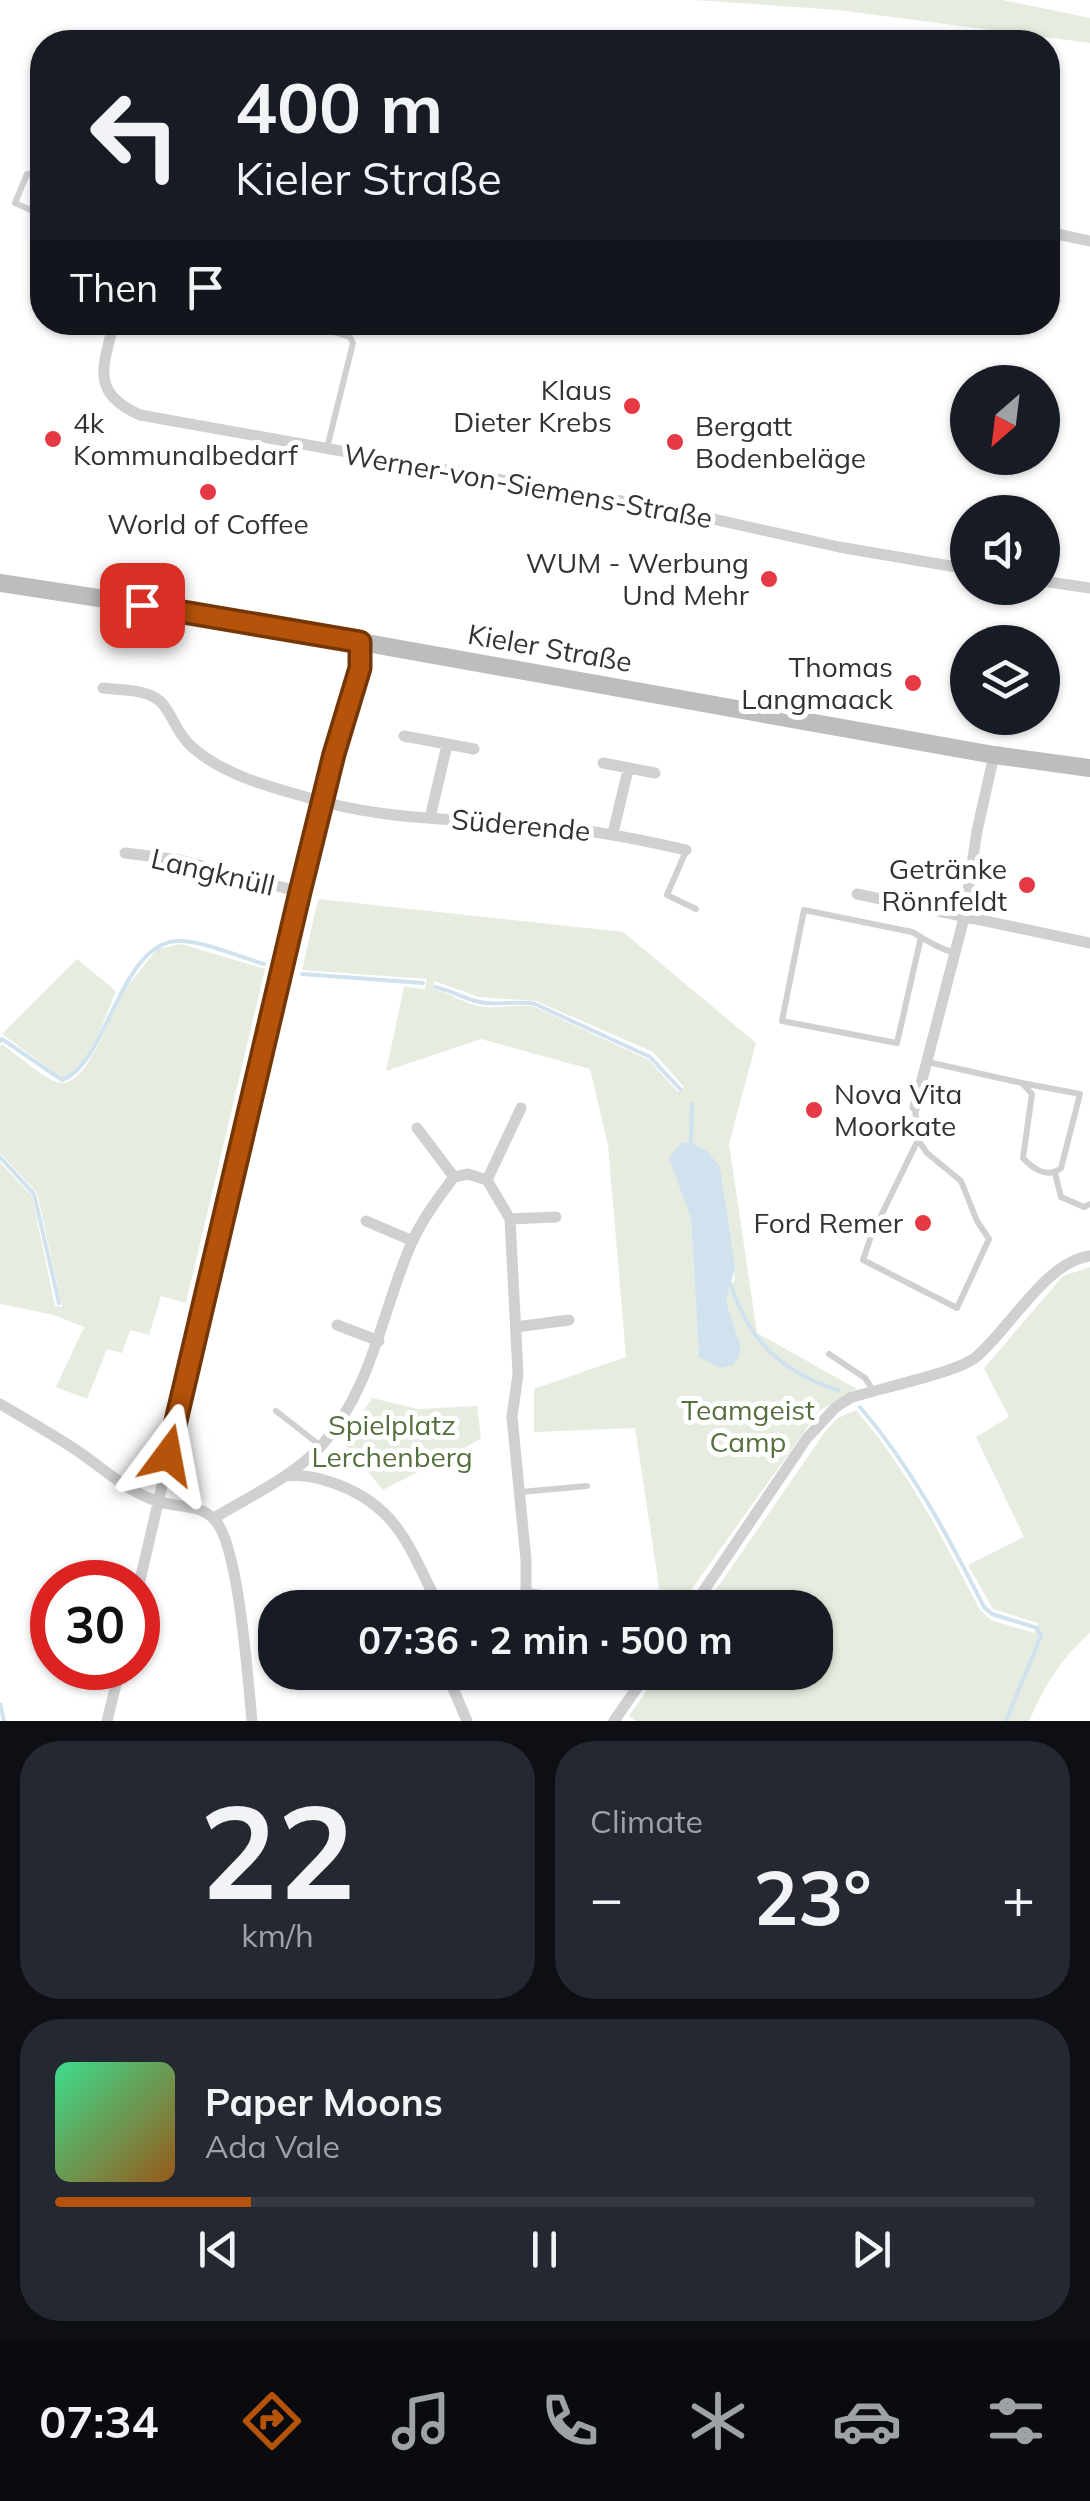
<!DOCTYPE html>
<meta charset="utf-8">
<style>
body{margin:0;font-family:Mulish,sans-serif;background:#242831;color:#f1f3f6;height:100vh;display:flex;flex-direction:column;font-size:38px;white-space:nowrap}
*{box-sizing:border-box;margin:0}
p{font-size:32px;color:#9ea1a6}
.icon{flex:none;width:55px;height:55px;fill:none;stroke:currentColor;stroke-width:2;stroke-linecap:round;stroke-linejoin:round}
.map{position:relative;height:1721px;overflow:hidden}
.details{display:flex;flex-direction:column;gap:20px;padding:20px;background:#0d0f14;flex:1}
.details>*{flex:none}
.banner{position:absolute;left:30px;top:30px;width:1030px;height:305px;border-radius:40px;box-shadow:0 2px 8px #0004;background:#171b24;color:#f1f3f6;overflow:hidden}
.needle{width:65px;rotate:208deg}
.tools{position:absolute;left:950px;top:365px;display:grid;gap:20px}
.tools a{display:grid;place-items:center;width:110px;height:110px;border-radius:50%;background:#171b24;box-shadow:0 2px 8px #0004;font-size:50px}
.speed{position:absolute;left:30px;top:1560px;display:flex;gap:20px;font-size:50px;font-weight:700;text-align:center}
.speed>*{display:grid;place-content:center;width:130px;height:130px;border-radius:50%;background:#171b24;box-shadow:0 2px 8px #0004;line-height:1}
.speed .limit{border:15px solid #d22;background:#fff;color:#111}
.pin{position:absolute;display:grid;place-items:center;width:85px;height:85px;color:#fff;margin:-42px;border-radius:20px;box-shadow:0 5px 15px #0006}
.me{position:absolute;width:110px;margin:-55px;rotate:13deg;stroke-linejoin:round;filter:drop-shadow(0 0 8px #0008)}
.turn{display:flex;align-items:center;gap:35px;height:210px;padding:0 40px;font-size:45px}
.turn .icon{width:130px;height:130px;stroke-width:2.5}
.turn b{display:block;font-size:70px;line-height:85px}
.then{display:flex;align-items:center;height:95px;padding:0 40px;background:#0003;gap:20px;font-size:38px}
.big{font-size:75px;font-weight:700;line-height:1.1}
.details .widget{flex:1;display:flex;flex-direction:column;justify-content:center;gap:15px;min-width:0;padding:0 35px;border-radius:40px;background:#242831}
.details .dial{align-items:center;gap:0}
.dial b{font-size:130px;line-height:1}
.song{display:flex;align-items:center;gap:30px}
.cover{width:120px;height:120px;border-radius:15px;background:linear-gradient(135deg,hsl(150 70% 55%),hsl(30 70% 35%))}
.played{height:10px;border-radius:5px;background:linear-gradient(90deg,#b45309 20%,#363941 20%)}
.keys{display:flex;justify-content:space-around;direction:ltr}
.heat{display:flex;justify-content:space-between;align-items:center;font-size:55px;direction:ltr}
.details .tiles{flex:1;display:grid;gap:20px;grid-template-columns:1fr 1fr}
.widget:last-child{grid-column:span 2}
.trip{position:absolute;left:258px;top:1590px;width:575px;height:100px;border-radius:40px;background:#171b24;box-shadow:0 2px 8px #0004;font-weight:700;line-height:100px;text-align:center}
.tabs{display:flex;height:160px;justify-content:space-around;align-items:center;background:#090b0e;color:#9ea1a6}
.tabs .icon{width:70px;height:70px}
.tabs .active{color:#b45309}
.tabs b{font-size:45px;color:#f1f3f6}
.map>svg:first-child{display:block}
.green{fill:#e6ecdf;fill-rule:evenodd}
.water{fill:#cfe2ee}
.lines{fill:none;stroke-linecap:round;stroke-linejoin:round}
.stream{stroke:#cfe2ee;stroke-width:4}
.lane{stroke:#d0d0d0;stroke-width:6}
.street{stroke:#d0d0d0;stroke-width:11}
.secondary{stroke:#bdbdbd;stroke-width:18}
.route-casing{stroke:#753606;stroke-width:25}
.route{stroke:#b45309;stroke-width:18}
.poi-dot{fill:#e63946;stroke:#fff;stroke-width:4}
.labels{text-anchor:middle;stroke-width:10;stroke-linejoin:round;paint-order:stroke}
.poi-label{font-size:28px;fill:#333;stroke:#fff;text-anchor:end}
.street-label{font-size:28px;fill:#333;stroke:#fff}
.park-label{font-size:28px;fill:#56703f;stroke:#fff}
</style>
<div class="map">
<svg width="1090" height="1721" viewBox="0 0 1090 1721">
<rect width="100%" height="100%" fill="#fff"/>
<!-- green -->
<path class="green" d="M 694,0 L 1002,0 L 1090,18 L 1090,43 L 838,10 Z
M 318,899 L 623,932 L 756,1043 L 729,1144 L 757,1333 L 857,1389 L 819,1411 L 679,1607 L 662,1607 L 635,1428 L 534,1432 L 534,1389 L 626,1357 L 608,1145 L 590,1069 L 481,1039 L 386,1071 L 404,987 L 425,989 L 427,979 L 302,970 ZM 434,981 L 479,997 L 536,1001 L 653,1052 L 684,1087 L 678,1092 L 649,1060 L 535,1007 C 516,1003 496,1010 478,1006 C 464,1003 449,993 433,989 ZM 720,1167 L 735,1278 L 699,1357 L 691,1218 L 685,1198 Z
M 181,944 L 265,969 L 186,1303 L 161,1296 L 149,1335 L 130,1330 L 122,1353 L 107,1349 L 87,1399 L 56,1387 L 84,1327 L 54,1315 L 0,1304 L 0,1162 L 32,1196 L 55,1306 L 62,1307 L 37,1193 L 0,1153 L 0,1046 L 2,1044 C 15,1053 48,1083 62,1083 C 88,1084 111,1012 123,993 C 133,978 146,964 157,949 Z
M 77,959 L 116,991 C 104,1017 92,1067 62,1078 L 2,1034 Z
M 1090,1267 L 1090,1633 C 1060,1659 1045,1686 1029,1721 L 636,1721 L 629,1716 L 659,1673 L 815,1672 L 815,1608 L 704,1607 L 827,1429 L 838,1418 L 856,1410 C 908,1470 943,1539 980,1610 L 991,1620 L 1034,1633 L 1038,1623 L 993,1609 L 968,1565 L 1024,1537 L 976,1437 L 1009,1417 L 984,1368 L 1063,1276 Z
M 372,1398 L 418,1409 L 477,1406 L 481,1439 L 383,1490 L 343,1442 Z"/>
<!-- water -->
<path class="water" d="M 690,1142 L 707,1151 L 720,1167 L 735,1267 L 726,1302 L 740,1345 L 740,1356 L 733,1365 L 720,1368 L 699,1357 L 691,1218 L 669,1158 L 681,1143 Z"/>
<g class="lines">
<!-- stream -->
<path class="stream" d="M 302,974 L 423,983
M 435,987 C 449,990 462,997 475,1001 C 494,1007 516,1000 535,1004 L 650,1057 L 680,1089
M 0,1041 L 2,1039 L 62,1080 C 108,1065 120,937 182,941 C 205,942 240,957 264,964
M 691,1144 L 692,1104
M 0,1157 L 34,1194 L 59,1303
M 730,1283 C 748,1339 781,1373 839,1390
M 860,1407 C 912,1468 948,1536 984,1607 L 992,1614 L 1037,1628 L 1041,1636 L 1006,1721
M 0,1704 L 4,1721"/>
<!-- lane -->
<path class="lane" d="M 42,178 L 27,174 L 15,203 L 42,215
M 327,448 L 353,343 L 350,337 L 330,331
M 686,851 L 667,895 L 696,909
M 921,937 L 897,1043 L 782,1021 L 804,910 L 912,932 C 925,939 938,949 954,952
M 928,1062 L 1022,1083 L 1032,1094 L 1023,1158 C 1033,1169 1048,1179 1061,1168 L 1080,1094 L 1022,1083
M 915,1108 L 918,1140 L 927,1153 L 961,1181 L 977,1221 L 989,1239 L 957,1308 L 863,1260 L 871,1236 L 918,1140
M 1055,1173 L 1061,1197 L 1084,1207 L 1090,1204
M 829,1354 L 865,1378 L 873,1390
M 276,1411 L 321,1446
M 521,1492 L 587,1486
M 527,1591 L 574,1597 L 585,1608"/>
<!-- street -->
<path class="street" d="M 1048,232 L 1090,241
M 114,322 C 103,367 90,393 140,415 L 682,512 L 839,547 L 968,569
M 1042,581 L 1090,588
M 103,688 C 120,690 148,689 161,702 C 173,715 177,734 191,746 C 224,777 281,790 324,802 C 391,820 459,819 528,824 C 582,828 634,838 686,850
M 404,736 L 474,749
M 603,763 L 655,773
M 430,818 L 447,745
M 613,833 L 628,770
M 125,853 L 180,860 L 300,892
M 857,894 L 1090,943
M 915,1107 L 964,918 L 977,831 L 994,755
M 417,1128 L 454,1177
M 487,1180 L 521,1108
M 510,1219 L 556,1217
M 366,1221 L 413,1241
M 337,1325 L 379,1341
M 516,1327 L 569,1320
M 0,1404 C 24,1418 49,1432 73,1448 C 100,1465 125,1491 157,1501 C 176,1508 198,1503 214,1519 C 239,1543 248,1682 252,1721
M 285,1476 C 305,1474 320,1478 339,1485 C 401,1509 411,1553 440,1608
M 214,1518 C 250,1496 293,1477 322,1445 C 373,1387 382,1310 412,1242 C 423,1218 439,1197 454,1177 L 468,1174 L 487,1180 L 510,1219 L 518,1374 L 512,1417 L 526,1560 L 526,1593 L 520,1608
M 138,1589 L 300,892 L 334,754 L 359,668 L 360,642
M 692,1608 L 807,1438 L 835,1408 L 850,1398 C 879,1388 957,1373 976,1357 C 1009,1330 1046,1261 1090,1256
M 450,1672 L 449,1679 L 467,1721
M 107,1721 L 120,1668
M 614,1721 L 648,1672"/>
<!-- secondary -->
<path class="secondary" d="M 0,583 L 216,616 L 994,755 L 1090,768"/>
</g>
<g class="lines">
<!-- route casing -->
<g class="route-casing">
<path id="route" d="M 142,605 L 360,642 L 360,668 L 334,754 L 300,892 L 168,1455"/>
</g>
<!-- route -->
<use href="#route" class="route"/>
</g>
<!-- markers -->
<g class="poi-dot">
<circle cx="632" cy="406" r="10"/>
<circle cx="53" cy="439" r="10"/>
<circle cx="675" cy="442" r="10"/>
<circle cx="208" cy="492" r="10"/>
<circle cx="769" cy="579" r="10"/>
<circle cx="913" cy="683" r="10"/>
<circle cx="1027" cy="885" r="10"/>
<circle cx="814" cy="1110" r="10"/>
<circle cx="923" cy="1223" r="10"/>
</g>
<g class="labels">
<!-- poi labels -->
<g class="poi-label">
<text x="612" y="400">Klaus<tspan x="612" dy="32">Dieter Krebs</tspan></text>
<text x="73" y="433" text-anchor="start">4k<tspan x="73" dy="32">Kommunalbedarf</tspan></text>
<text x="695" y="436" text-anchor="start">Bergatt<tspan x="695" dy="32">Bodenbeläge</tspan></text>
<text x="208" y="534" text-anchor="middle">World of Coffee</text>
<text x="749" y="573">WUM - Werbung<tspan x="749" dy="32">Und Mehr</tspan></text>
<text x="893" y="677">Thomas<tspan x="893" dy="32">Langmaack</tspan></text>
<text x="1007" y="879">Getränke<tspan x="1007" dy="32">Rönnfeldt</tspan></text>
<text x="834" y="1104" text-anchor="start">Nova Vita<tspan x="834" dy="32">Moorkate</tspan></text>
<text x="903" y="1233">Ford Remer</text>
</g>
<!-- street labels -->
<g class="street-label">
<text transform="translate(528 486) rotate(10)" y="10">Werner-von-Siemens-Straße</text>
<text transform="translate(550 648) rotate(10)" y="10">Kieler Straße</text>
<text transform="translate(521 825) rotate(5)" y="10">Süderende</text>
<text transform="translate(213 872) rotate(13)" y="10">Langknüll</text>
</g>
<!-- park labels -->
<g class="park-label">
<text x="748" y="1420">Teamgeist<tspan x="748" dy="32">Camp</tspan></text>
<text x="392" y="1435">Spielplatz<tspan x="392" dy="32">Lerchenberg</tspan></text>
</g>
</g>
</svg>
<div class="tools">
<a><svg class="needle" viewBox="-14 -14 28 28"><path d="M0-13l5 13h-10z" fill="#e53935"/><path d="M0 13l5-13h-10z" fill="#9ea1a6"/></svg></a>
<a><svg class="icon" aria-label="sound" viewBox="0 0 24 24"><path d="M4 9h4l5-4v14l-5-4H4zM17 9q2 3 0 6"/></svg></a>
<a><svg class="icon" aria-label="layers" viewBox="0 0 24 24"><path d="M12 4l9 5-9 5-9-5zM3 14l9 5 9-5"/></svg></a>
</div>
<div class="speed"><div class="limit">30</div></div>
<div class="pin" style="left:142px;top:605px;background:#d93025"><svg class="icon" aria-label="arrive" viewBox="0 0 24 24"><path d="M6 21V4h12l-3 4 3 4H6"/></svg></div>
<svg class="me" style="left:168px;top:1455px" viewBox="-20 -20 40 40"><path d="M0-17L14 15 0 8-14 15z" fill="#b45309" stroke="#fff" stroke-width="4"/></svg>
<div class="trip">07:36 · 2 min · 500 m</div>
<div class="banner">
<div class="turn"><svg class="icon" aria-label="left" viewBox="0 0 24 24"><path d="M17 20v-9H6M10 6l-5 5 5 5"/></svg><div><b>400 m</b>Kieler Straße</div></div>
<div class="then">Then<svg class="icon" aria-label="arrive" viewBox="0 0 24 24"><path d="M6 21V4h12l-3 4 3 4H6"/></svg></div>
</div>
</div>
<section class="details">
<div class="tiles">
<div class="widget dial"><b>22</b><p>km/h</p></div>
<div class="widget"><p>Climate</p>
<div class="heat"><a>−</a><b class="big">23°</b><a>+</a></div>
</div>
<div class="widget">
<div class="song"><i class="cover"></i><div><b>Paper Moons</b><p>Ada Vale</p></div></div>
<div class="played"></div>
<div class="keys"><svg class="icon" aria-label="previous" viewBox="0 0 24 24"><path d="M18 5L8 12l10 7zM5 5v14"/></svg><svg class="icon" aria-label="pause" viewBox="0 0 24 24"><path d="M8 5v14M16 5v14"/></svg><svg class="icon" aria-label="next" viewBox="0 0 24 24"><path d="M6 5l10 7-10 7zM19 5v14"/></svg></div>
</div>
</div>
</section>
<nav class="tabs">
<b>07:34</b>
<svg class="icon active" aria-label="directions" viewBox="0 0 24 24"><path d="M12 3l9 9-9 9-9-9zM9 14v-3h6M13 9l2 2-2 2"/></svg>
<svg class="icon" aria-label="music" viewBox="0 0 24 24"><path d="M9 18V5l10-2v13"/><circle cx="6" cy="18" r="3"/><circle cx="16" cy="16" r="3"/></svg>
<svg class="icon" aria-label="phone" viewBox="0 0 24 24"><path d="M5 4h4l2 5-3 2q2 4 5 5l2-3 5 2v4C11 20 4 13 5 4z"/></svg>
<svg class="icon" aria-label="climate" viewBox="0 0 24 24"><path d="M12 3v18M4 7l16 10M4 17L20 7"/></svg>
<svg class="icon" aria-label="car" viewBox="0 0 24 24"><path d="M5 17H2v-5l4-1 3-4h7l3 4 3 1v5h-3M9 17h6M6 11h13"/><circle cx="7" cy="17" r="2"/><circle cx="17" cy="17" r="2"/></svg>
<svg class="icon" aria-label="filters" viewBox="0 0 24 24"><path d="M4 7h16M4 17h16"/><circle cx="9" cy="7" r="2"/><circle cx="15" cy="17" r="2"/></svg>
</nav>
